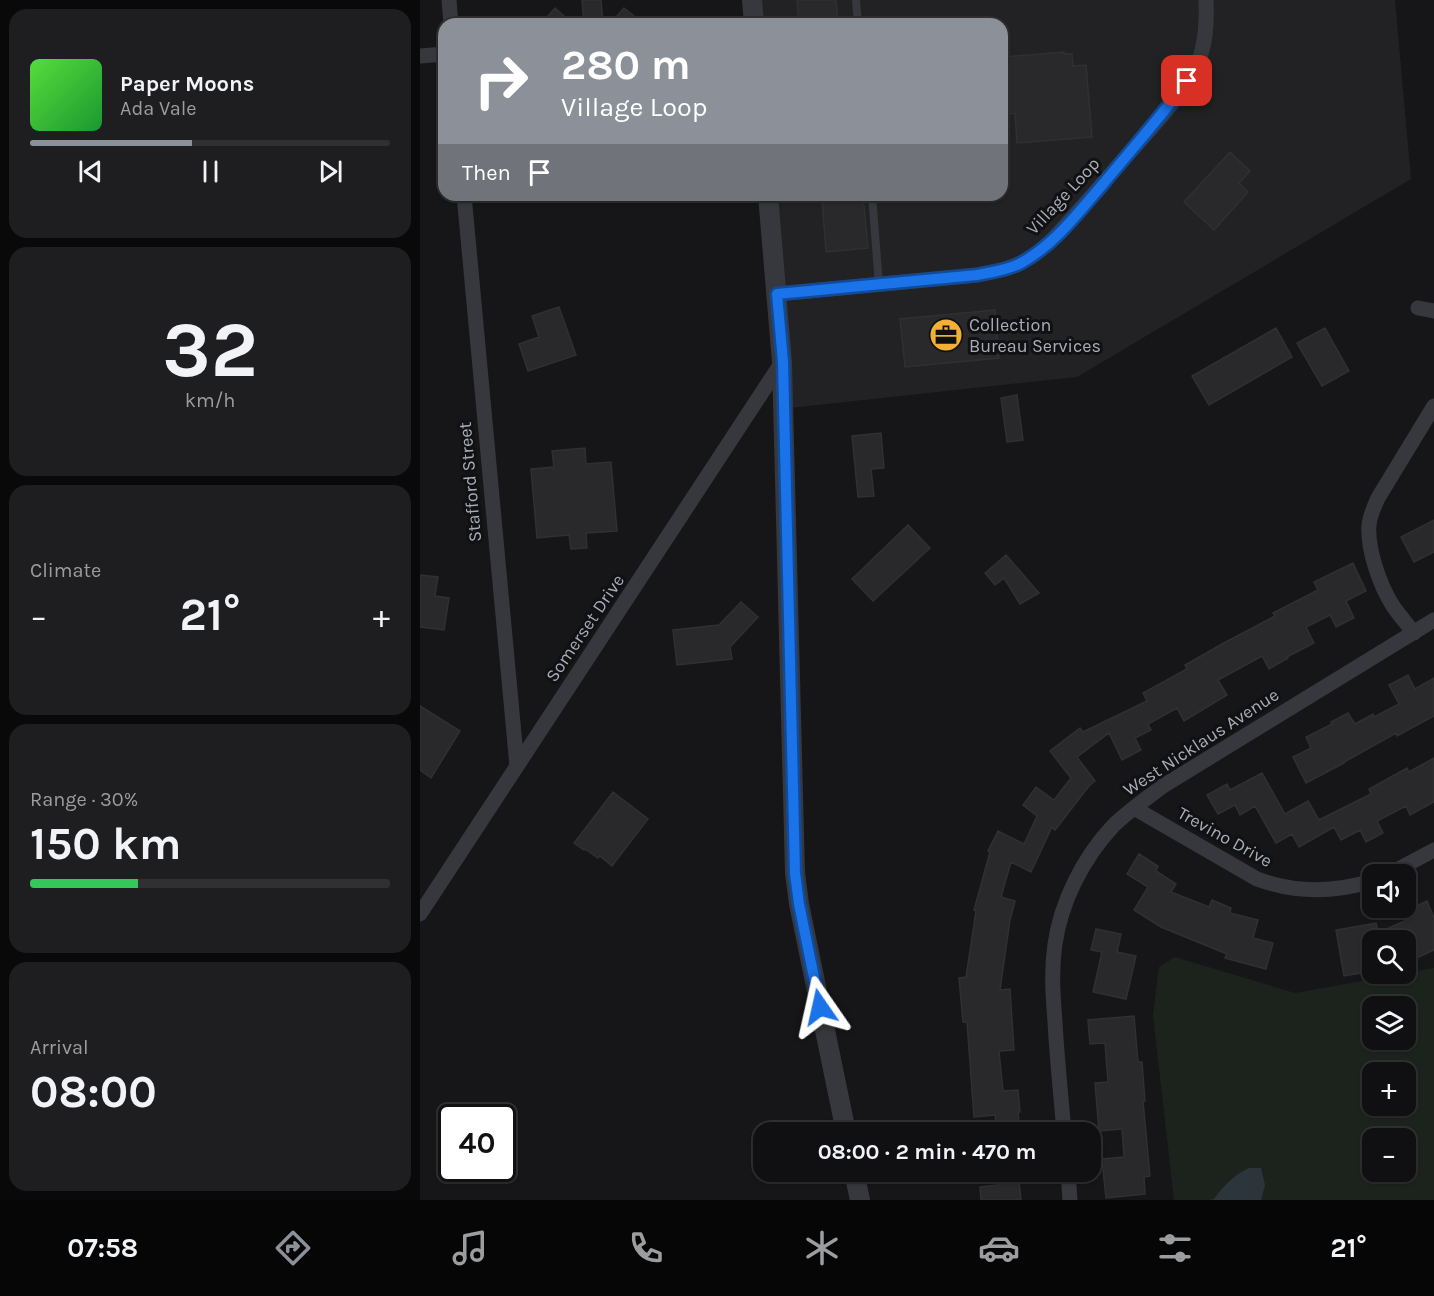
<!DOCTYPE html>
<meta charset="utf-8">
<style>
body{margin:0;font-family:Karla,sans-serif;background:#1e1e20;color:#f1f3f6;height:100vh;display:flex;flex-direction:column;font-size:22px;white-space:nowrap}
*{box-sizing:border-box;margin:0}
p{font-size:20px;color:#9c9d9f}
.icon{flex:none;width:33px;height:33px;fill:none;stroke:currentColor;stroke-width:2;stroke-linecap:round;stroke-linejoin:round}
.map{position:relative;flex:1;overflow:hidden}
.panel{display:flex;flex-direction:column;gap:9px;padding:9px;background:#09090a;width:420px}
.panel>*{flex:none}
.banner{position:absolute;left:18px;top:18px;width:570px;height:183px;border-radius:18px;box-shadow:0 2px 4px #0004,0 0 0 2px #303032;background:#8c9099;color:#fff;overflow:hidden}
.buttons{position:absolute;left:942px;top:864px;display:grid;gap:12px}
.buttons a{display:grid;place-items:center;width:54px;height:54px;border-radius:12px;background:#101012;box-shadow:0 2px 4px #0004,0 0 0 2px #303032;font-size:30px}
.speed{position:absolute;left:18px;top:1104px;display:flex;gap:12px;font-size:30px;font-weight:700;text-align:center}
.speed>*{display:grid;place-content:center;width:78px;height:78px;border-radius:50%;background:#101012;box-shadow:0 2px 4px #0004,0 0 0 2px #303032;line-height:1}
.speed .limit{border:3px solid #111;border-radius:9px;background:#fff;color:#111}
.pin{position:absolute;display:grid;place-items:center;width:51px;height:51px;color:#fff;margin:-26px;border-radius:12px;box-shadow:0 3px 9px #0006}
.me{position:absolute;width:66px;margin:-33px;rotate:349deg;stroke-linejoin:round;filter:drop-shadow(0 0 4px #0008)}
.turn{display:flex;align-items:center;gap:21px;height:126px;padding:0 24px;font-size:27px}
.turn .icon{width:78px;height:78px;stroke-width:2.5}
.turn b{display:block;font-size:42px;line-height:51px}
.then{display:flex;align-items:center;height:57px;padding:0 24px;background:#0003;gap:12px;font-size:22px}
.big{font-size:45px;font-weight:700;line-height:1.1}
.panel .widget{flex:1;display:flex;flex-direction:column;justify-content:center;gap:9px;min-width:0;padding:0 21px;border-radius:18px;background:#1e1e20}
.panel .dial{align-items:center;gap:0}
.dial b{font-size:78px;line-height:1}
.song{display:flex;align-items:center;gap:18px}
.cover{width:72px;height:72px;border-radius:9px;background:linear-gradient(135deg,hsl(110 70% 55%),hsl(130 70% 35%))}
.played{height:6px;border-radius:3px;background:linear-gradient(90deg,#8c9099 45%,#303032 45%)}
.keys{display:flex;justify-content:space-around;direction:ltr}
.heat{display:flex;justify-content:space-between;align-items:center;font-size:33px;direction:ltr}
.charge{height:9px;border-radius:4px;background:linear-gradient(90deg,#34c759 30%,#303032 0)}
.trip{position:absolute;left:333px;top:1122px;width:348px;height:60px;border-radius:18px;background:#101012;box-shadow:0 2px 4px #0004,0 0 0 2px #303032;font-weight:700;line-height:60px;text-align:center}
.menu{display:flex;height:96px;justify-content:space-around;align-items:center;background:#060607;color:#9c9d9f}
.menu .icon{width:42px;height:42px}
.menu .selected{color:#8c9099}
.menu b{font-size:27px;color:#f1f3f6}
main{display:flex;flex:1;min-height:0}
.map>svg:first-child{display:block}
.built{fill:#222225}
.green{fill:#1c231d;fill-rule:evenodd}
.water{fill:#2c353c}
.building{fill:#29292c;stroke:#303034;stroke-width:1.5}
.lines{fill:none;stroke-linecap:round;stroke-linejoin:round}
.service{stroke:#37383d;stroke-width:8}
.minor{stroke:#37383d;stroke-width:15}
.tertiary{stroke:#37383d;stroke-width:20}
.route-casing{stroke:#114b97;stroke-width:15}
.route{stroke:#1a73e8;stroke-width:10}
.labels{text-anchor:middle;stroke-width:6;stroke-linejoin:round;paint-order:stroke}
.street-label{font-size:18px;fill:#a8adb8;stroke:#111113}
.poi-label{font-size:18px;fill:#a8adb8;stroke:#111113;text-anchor:start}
</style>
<main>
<section class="panel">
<div class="widget">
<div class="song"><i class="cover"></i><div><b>Paper Moons</b><p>Ada Vale</p></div></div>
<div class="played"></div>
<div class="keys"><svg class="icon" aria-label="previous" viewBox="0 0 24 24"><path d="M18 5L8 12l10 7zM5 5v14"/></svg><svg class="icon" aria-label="pause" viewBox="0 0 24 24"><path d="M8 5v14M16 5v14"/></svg><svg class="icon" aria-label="next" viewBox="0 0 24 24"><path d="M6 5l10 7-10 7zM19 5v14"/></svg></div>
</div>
<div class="widget dial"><b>32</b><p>km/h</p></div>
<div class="widget"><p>Climate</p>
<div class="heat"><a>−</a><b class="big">21°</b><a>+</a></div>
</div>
<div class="widget"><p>Range · 30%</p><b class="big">150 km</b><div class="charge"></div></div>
<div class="widget"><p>Arrival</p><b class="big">08:00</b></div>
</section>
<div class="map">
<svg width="1014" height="1200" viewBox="0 0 1014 1200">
<rect width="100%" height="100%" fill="#161618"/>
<!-- built -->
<path class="built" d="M 326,0 L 975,0 L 991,179 L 657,377 L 370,408 L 347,195 L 582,195 L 582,24 L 329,24 Z"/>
<!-- green -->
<path class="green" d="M 755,957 L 875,993 L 1014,968 L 1014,1200 L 754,1200 L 733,1015 L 739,967 ZM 952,1006 L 986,1006 L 986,1040 L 952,1040 ZM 952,1072 L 986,1072 L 986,1106 L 952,1106 ZM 952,1138 L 986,1138 L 986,1172 L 952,1172 Z"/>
<!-- water -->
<path class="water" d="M 829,1168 L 841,1168 L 845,1185 L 841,1200 L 789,1200 L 794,1199 C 804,1185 814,1175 829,1168 Z"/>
<!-- building -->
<path class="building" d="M 162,0 L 181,0 L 183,24 L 164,24 Z
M 377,0 L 416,0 L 418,24 L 379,24 Z
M 135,8 L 153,24 L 121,24 Z
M 204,8 L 224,24 L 190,24 Z
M 644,52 L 644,54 L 652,54 L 653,66 L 666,65 L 672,137 L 597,143 L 595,113 L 588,114 L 584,57 Z
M 810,152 L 830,171 L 819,183 L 828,192 L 794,230 L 764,202 Z
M 443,196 L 448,248 L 406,252 L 402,199 Z
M 139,307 L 156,355 L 108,371 L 99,344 L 119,337 L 112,316 Z
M 575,310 L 579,358 L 485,367 L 480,319 Z
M 856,328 L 872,357 L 789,405 L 772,376 Z
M 905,328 L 929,371 L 902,386 L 877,343 Z
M 597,395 L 603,440 L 587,442 L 581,398 Z
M 461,433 L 464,468 L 451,469 L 454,496 L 438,497 L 432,436 Z
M 165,448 L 166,464 L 191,462 L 197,531 L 166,533 L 167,548 L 151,549 L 149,535 L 117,538 L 111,469 L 134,467 L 132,451 Z
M 1014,520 L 1014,552 L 994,562 L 981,537 Z
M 488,525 L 510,548 L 453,601 L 432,579 Z
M 586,555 L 619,593 L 600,604 L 584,578 L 575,585 L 565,573 Z
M 933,563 L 946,591 L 926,601 L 934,618 L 916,627 L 910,615 L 886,627 L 894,643 L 867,657 L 868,658 L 849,669 L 842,656 L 798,680 L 807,695 L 764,721 L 757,708 L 728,724 L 731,730 L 715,738 L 721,750 L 702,760 L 689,733 L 657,757 L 675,781 L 669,786 L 635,830 L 632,827 L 611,872 L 591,862 L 581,897 L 595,901 L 590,920 L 580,990 L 590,989 L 594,1050 L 579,1051 L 583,1091 L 598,1090 L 600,1112 L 598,1112 L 600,1132 L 577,1132 L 575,1115 L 554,1117 L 547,1022 L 543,1022 L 539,978 L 546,977 L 556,911 L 554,910 L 570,852 L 568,851 L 578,831 L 604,844 L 617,816 L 603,805 L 616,787 L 634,800 L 651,778 L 630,751 L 660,728 L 663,732 L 727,701 L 723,693 L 767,669 L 765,665 L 802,644 L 855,616 L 853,613 L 898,590 L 894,582 Z
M 0,575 L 18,577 L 15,596 L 29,598 L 24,630 L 0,627 Z
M 321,602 L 338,617 L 310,647 L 312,659 L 257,665 L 253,630 L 299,625 Z
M 988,675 L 995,689 L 1014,678 L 1014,716 L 977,736 L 976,733 L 924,762 L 924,763 L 886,783 L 873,757 L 891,748 L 886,737 L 912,724 L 911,722 L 928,713 L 935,724 L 953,714 L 954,717 L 979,704 L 969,685 Z
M 0,706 L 40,731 L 11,778 L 0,770 Z
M 1014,758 L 1014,802 L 990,815 L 986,806 L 957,821 L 963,833 L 946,842 L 940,830 L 921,840 L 914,827 L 879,847 L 872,834 L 856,843 L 835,806 L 820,815 L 815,805 L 798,814 L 787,795 L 807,784 L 810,790 L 842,773 L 865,814 L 888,801 L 899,820 L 951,794 L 949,789 L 987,768 L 989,772 Z
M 193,792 L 228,819 L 192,866 L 180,856 L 178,858 L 165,849 L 164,850 L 154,843 Z
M 719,854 L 738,866 L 736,871 L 756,884 L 751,892 L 789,907 L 792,900 L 811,908 L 810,913 L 838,920 L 833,938 L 853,943 L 846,969 L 805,958 L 807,954 L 741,927 L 714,910 L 728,887 L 707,874 Z
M 1007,901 L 1014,918 L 1014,950 L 986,963 L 986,940 L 952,940 L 952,971 L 924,976 L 916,930 L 956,923 L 958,933 L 989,919 L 985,911 Z
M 676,929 L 701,934 L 697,952 L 716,956 L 706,999 L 673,992 L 682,952 L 671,950 Z
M 714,1016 L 718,1062 L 722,1062 L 725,1101 L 723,1101 L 730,1176 L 724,1177 L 725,1194 L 686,1198 L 682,1159 L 704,1157 L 702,1129 L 679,1131 L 675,1083 L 688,1082 L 685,1043 L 670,1044 L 668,1020 Z
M 577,1172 L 598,1172 L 601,1200 L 561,1200 L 560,1187 L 578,1185 Z"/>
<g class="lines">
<!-- service -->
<path class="service" d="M 436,0 L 438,24
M 452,195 L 459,285"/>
<!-- minor -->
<path class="minor" d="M 29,0 L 31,24
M 0,56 L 24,54
M 44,195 L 97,766
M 357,294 L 557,275 C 576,271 593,269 609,258 C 626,248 639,233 652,218 C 669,199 686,180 703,160 C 727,132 760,100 776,67 C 786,46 787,23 786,0
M 998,308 L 1014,311
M 994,633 C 987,624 979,615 973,606 C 960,586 947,549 949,525 C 950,515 954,507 958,498 L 1014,406
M 714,808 L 837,879 C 875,893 913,893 952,881
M 969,874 L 1014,850
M 0,914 L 362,362
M 644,1132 C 641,1096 637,1059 635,1022 C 633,996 631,971 635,944 C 641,902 663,858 693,826 C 708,811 726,799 743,786 L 1014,620
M 648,1172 L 650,1200"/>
<!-- tertiary -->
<path class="tertiary" d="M 332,0 L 334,24
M 348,195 L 362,362 L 375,873 L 379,904 L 426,1132
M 434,1172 L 440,1200"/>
</g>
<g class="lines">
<!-- route casing -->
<g class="route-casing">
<path id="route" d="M 400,1007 L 379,904 L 375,873 L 363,362 L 357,294 L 557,275 C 572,272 588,270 601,263 C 634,245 659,212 683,184 C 711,150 741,117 767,81"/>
</g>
<!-- route -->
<use href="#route" class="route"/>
</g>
<!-- icons -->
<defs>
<g id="office-disc" transform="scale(1.725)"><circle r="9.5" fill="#f2b134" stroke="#111113"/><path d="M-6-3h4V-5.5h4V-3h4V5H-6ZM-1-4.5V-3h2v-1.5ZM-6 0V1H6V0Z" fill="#111"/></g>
</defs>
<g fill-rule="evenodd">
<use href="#office-disc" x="526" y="335"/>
</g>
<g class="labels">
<!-- street labels -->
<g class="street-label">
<text transform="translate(643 196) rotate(-47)" y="6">Village Loop</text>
<text transform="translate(50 482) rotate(-95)" y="6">Stafford Street</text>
<text transform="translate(165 628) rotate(-56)" y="6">Somerset Drive</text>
<text transform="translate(781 742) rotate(-33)" y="6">West Nicklaus Avenue</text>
<text transform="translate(805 837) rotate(29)" y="6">Trevino Drive</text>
</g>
<!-- poi labels -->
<g class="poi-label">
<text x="549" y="331">Collection<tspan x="549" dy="21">Bureau Services</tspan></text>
</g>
</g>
</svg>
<div class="buttons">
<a><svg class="icon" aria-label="sound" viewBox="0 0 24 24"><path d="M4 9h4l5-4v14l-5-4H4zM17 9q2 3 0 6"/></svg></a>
<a><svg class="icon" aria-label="search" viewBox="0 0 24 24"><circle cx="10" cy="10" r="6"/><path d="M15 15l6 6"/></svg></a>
<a><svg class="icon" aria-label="layers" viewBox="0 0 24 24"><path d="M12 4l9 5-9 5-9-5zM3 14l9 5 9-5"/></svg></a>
<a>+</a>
<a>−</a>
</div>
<div class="speed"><div class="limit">40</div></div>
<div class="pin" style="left:767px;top:81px;background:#d93025"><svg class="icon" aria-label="arrive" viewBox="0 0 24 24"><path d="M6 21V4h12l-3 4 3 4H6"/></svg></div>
<svg class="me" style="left:400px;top:1007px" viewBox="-20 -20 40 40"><path d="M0-17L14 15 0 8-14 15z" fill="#1a73e8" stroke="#fff" stroke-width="4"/></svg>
<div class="trip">08:00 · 2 min · 470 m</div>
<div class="banner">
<div class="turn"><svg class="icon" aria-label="right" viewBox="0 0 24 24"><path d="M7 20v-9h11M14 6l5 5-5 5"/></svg><div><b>280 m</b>Village Loop</div></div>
<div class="then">Then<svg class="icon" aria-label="arrive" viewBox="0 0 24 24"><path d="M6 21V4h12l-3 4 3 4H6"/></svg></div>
</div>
</div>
</main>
<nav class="menu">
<b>07:58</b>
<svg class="icon selected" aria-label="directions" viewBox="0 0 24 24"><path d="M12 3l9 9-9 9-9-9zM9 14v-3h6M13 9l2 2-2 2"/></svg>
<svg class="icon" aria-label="music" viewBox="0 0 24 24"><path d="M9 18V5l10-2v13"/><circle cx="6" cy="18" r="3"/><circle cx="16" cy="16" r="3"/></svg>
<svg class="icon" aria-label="phone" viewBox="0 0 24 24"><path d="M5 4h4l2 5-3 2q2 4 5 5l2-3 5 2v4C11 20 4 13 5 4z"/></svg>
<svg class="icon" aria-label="climate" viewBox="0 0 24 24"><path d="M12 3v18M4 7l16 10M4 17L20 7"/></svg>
<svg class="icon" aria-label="car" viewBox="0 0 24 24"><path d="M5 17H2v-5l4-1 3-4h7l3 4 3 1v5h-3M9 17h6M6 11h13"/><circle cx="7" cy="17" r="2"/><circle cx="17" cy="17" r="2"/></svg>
<svg class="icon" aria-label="filters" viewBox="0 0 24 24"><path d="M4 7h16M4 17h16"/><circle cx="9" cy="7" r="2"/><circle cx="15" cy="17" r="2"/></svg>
<b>21°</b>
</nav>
